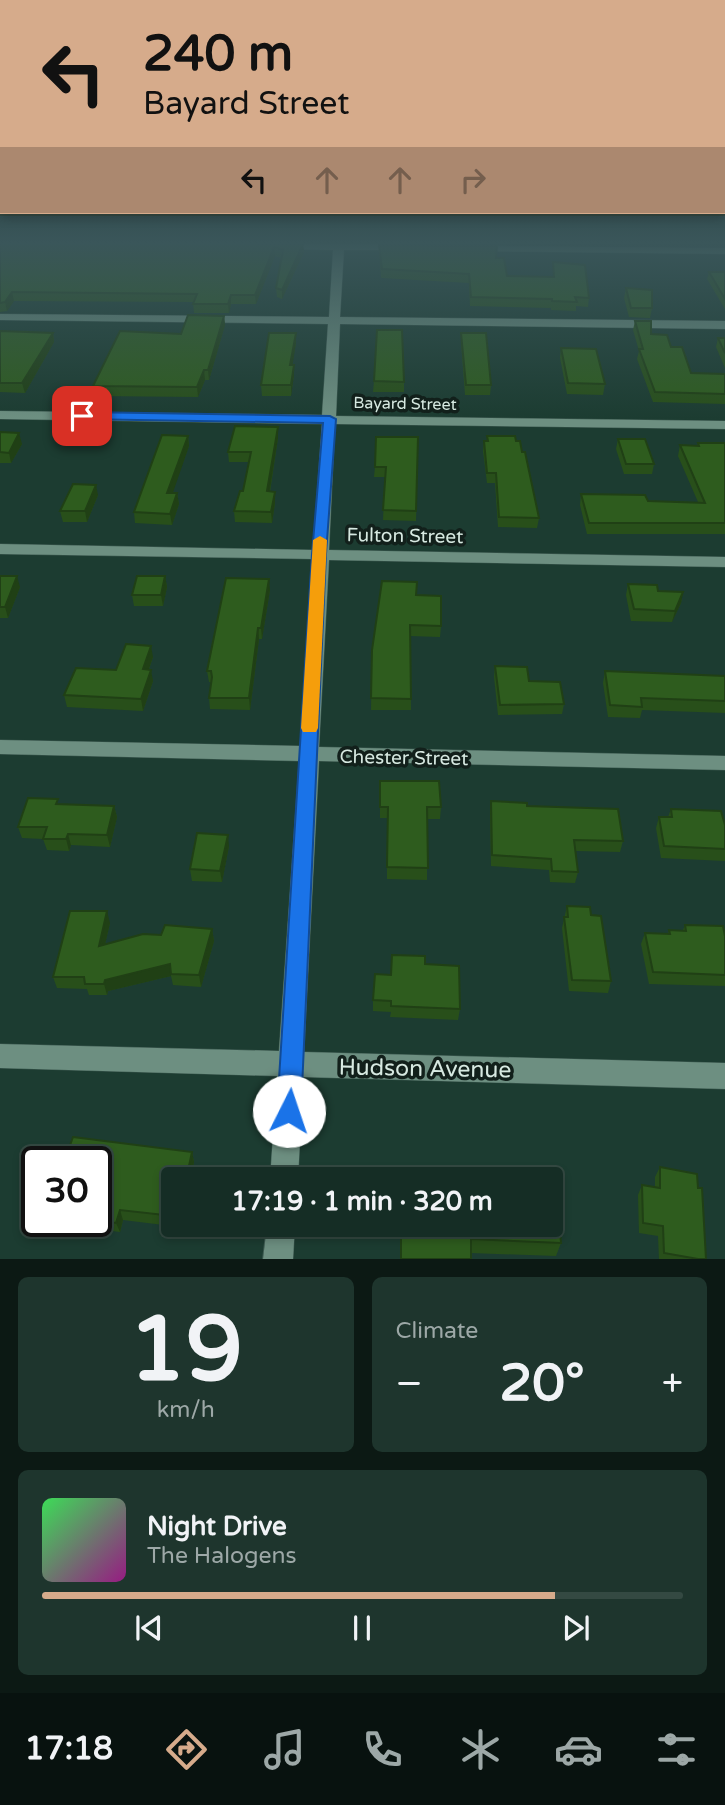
<!DOCTYPE html>
<meta charset="utf-8">
<style>
body{margin:0;font-family:"Varela Round",sans-serif;background:#1e352d;color:#f1f3f6;height:100vh;display:flex;flex-direction:column;font-size:26px;white-space:nowrap}
*{box-sizing:border-box;margin:0}
p{font-size:23px;color:#9da8a7}
.icon{flex:none;width:38px;height:38px;fill:none;stroke:currentColor;stroke-width:2;stroke-linecap:round;stroke-linejoin:round}
.map{position:relative;height:1259px;overflow:hidden}
.panel{display:flex;flex-direction:column;gap:18px;padding:18px;background:#0c1914;flex:1}
.panel>*{flex:none}
.top-card{position:absolute;left:0px;top:0px;width:726px;height:214px;box-shadow:0 4px 10px #0003,0 0 0 2px #344942;background:#d6ab8b;color:#111;overflow:hidden}
.speed{position:absolute;left:21px;top:1146px;display:flex;gap:14px;font-size:35px;font-weight:700;text-align:center}
.speed>*{display:grid;place-content:center;width:91px;height:91px;border-radius:50%;background:#152d25;box-shadow:0 4px 10px #0003,0 0 0 2px #344942;line-height:1}
.speed .limit{border:4px solid #111;border-radius:10px;background:#fff;color:#111}
.pin{position:absolute;display:grid;place-items:center;width:60px;height:60px;color:#fff;margin:-30px;border-radius:14px;box-shadow:0 4px 10px #0006}
.me{position:absolute;width:77px;margin:-38px;rotate:4deg;stroke-linejoin:round;filter:drop-shadow(0 0 5px #0008)}
.turn{display:flex;align-items:center;gap:24px;height:147px;padding:0 28px;font-size:32px}
.turn .icon{width:91px;height:91px;stroke-width:2.5}
.turn b{display:block;font-size:49px;line-height:60px}
.lanes{display:flex;align-items:center;height:66px;padding:0 28px;background:#0003;justify-content:center;gap:35px;direction:ltr}
.lanes .off{opacity:.35}
.big{font-size:52px;font-weight:800;line-height:1.1}
.panel .widget{flex:1;display:flex;flex-direction:column;justify-content:center;gap:10px;min-width:0;padding:0 24px;border-radius:10px;background:#1e352d}
.panel .dial{align-items:center;gap:0}
.dial b{font-size:91px;line-height:1}
.song{display:flex;align-items:center;gap:21px}
.cover{width:84px;height:84px;border-radius:10px;background:linear-gradient(135deg,hsl(130 70% 55%),hsl(310 70% 35%))}
.played{height:7px;border-radius:4px;background:linear-gradient(90deg,#d6ab8b 80%,#344942 80%)}
.keys{display:flex;justify-content:space-around;direction:ltr}
.heat{display:flex;justify-content:space-between;align-items:center;font-size:38px;direction:ltr}
.panel .tiles{flex:1;display:grid;gap:18px;grid-template-columns:1fr 1fr}
.widget:last-child{grid-column:span 2}
.trip{position:absolute;left:161px;top:1167px;width:402px;height:70px;border-radius:7px;background:#152d25;box-shadow:0 4px 10px #0003,0 0 0 2px #344942;font-weight:800;line-height:70px;text-align:center}
.tabs{display:flex;height:112px;justify-content:space-around;align-items:center;background:#08120f;color:#9da8a7}
.tabs .icon{width:49px;height:49px}
.tabs .on{color:#d6ab8b}
.tabs b{font-size:32px;color:#f1f3f6}
.map>svg:first-child{display:block}
.lines{fill:none;stroke-linecap:round;stroke-linejoin:round}
.minor-casing{stroke:#3e5a51;stroke-width:1}
.minor{fill:#6d8f81;fill-rule:evenodd}
.wall{fill:#284f1a}
.shaded-wall{fill:#204015}
.building{fill:#2e5c1e;stroke:#204015;stroke-width:2}
.route{fill:#1a73e8;stroke:#114b97;stroke-width:2}
.slow{fill:#f59e0b}
.labels{text-anchor:middle;stroke-width:7;stroke-linejoin:round;paint-order:stroke}
.far-street-label{font-size:16px;fill:#d7e9e1;stroke:#12201b}
.street-label{font-size:19px;fill:#d7e9e1;stroke:#12201b}
.near-street-label{font-size:23px;fill:#d7e9e1;stroke:#12201b}
</style>
<div class="map">
<svg width="725" height="1259" viewBox="0 0 725 1259">
<rect width="100%" height="100%" fill="#1c3c31"/>
<g class="lines">
<!-- minor casing -->
<g class="minor-casing">
<path id="minor" d="M 344,243 L 401,244 L 406,247 L 401,250 L 344,250 L 340,317 L 725,321 L 725,329 L 340,324 L 336,416 L 725,421 L 725,429 L 335,424 L 329,550 L 725,557 L 725,567 L 329,560 L 319,747 L 725,756 L 725,770 L 319,761 L 304,1052 L 725,1063 L 725,1089 L 303,1077 L 298,1180 L 270,1180 L 277,1076 L 0,1068 L 0,1044 L 279,1051 L 299,761 L 0,754 L 0,740 L 300,746 L 312,559 L 0,554 L 0,544 L 313,550 L 322,424 L 0,419 L 0,411 L 322,415 L 328,324 L 0,320 L 0,314 L 329,317 L 333,250 L 282,249 L 277,246 L 282,243 Z
M 470,246 L 725,248 L 725,254 L 474,251 L 470,250 Z
M 267,1225 L 295,1225 L 293,1259 L 263,1259 Z"/>
</g>
<!-- minor -->
<use href="#minor" class="minor"/>
</g>
<!-- wall -->
<path class="wall" d="M 0,243 L 303,244 L 304,252 L 282,299 L 277,297 L 276,288 L 281,258 L 275,256 L 256,304 L 231,304 L 229,313 L 194,313 L 193,302 L 14,301 L 7,311 L 0,312 Z
M 379,245 L 496,258 L 507,276 L 553,277 L 553,262 L 589,298 L 588,307 L 576,306 L 576,311 L 551,310 L 551,308 L 470,306 L 469,283 L 381,278 Z
M 709,272 L 725,272 L 725,309 L 707,279 Z
M 626,288 L 652,308 L 650,318 L 629,317 L 624,298 Z
M 224,316 L 225,325 L 209,380 L 205,380 L 198,397 L 94,396 L 93,386 Z
M 635,321 L 651,334 L 671,347 L 691,373 L 725,374 L 725,404 L 653,402 L 637,359 L 639,351 L 633,330 Z
M 0,331 L 53,333 L 54,342 L 25,393 L 0,392 Z
M 461,333 L 491,385 L 490,395 L 465,395 L 461,343 Z
M 718,338 L 725,338 L 725,368 L 716,347 Z
M 296,343 L 292,365 L 294,375 L 291,396 L 262,396 L 261,385 Z
M 561,348 L 605,384 L 603,395 L 567,394 L 560,358 Z
M 374,381 L 404,382 L 404,392 L 373,392 Z
M 278,427 L 278,438 L 270,492 L 275,503 L 272,523 L 235,522 L 234,511 L 243,491 L 249,462 L 229,462 L 228,452 Z
M 0,432 L 22,444 L 11,463 L 0,463 Z
M 188,436 L 189,446 L 172,493 L 177,493 L 179,504 L 172,525 L 135,523 L 134,512 Z
M 487,436 L 516,441 L 522,452 L 539,518 L 537,528 L 498,527 L 495,483 L 487,483 L 483,451 L 484,441 L 487,441 Z
M 418,437 L 416,521 L 383,520 L 385,477 L 374,477 L 375,467 Z
M 618,439 L 654,464 L 652,474 L 624,474 L 616,449 Z
M 698,443 L 725,443 L 725,534 L 587,534 L 580,505 L 581,494 L 648,501 L 698,502 L 678,456 L 680,445 L 697,446 Z
M 98,495 L 87,522 L 63,522 L 60,511 Z
M 0,576 L 20,587 L 8,618 L 0,618 Z
M 165,576 L 167,587 L 163,606 L 134,606 L 132,595 Z
M 628,584 L 658,591 L 683,592 L 681,603 L 672,622 L 631,621 L 626,595 Z
M 270,590 L 262,639 L 259,639 L 250,710 L 210,709 L 209,698 L 211,682 L 209,682 L 207,671 Z
M 416,595 L 441,626 L 440,637 L 410,636 L 411,710 L 371,710 L 372,650 Z
M 153,657 L 149,669 L 153,681 L 143,711 L 67,707 L 64,695 L 116,670 Z
M 495,666 L 529,681 L 564,704 L 562,714 L 498,715 L 494,677 Z
M 605,671 L 725,676 L 725,713 L 642,710 L 640,718 L 608,717 L 603,683 Z
M 380,781 L 441,807 L 440,819 L 427,819 L 427,880 L 387,879 L 387,818 L 380,818 Z
M 491,801 L 527,806 L 623,841 L 620,852 L 576,851 L 578,872 L 575,883 L 550,882 L 549,870 L 491,866 L 490,812 Z
M 60,804 L 114,806 L 117,817 L 110,847 L 71,845 L 69,851 L 47,850 L 43,839 L 22,838 L 18,827 Z
M 671,809 L 725,825 L 725,861 L 661,858 L 656,828 L 659,817 L 668,817 Z
M 229,846 L 222,882 L 192,881 L 190,869 Z
M 567,906 L 591,915 L 611,981 L 608,993 L 569,991 L 562,928 Z
M 110,923 L 105,944 L 161,935 L 212,929 L 214,941 L 201,987 L 173,985 L 171,976 L 108,991 L 107,995 L 89,995 L 87,989 L 57,988 L 53,977 Z
M 685,925 L 725,936 L 725,986 L 649,984 L 641,944 L 645,933 L 668,934 L 669,930 L 683,930 Z
M 425,964 L 460,1009 L 458,1020 L 390,1017 L 391,1012 L 373,1011 L 373,1000 L 391,975 Z
M 192,1152 L 194,1162 L 190,1180 L 173,1180 L 173,1225 L 181,1225 L 180,1227 L 123,1220 L 120,1232 L 43,1222 L 96,1222 L 96,1162 Z
M 401,1166 L 554,1171 L 561,1243 L 556,1256 L 471,1253 L 471,1259 L 400,1259 L 400,1225 L 551,1225 L 551,1180 L 401,1180 Z
M 660,1167 L 706,1259 L 659,1259 L 658,1236 L 639,1233 L 638,1195 L 642,1185 L 655,1187 L 655,1177 Z
M 37,1176 L 37,1221 L 30,1220 L 25,1210 Z"/>
<!-- shaded-wall -->
<path class="shaded-wall" d="M 303,244 L 304,252 L 282,299 L 282,290 Z
M 274,247 L 275,256 L 256,304 L 255,295 Z
M 12,292 L 14,301 L 7,311 L 5,302 Z
M 231,295 L 231,304 L 229,313 L 228,304 Z
M 224,316 L 225,325 L 209,380 L 208,370 Z
M 53,333 L 54,342 L 25,393 L 22,383 Z
M 296,333 L 296,343 L 291,375 L 290,365 Z
M 294,365 L 294,375 L 291,396 L 291,385 Z
M 204,370 L 205,380 L 198,397 L 197,387 Z
M 278,427 L 278,438 L 268,502 L 267,491 Z
M 19,433 L 22,444 L 11,463 L 9,453 Z
M 188,436 L 189,446 L 169,504 L 167,493 Z
M 96,485 L 98,495 L 87,522 L 85,511 Z
M 275,492 L 275,503 L 272,523 L 271,512 Z
M 177,493 L 179,504 L 172,525 L 170,514 Z
M 17,576 L 20,587 L 8,618 L 5,607 Z
M 165,576 L 167,587 L 163,606 L 161,595 Z
M 269,579 L 270,590 L 262,639 L 261,628 Z
M 683,592 L 681,603 L 672,622 L 675,611 Z
M 258,628 L 259,639 L 250,710 L 249,698 Z
M 151,646 L 153,657 L 145,680 L 143,669 Z
M 151,670 L 153,681 L 143,711 L 141,699 Z
M 114,806 L 117,817 L 110,847 L 107,835 Z
M 68,834 L 71,845 L 69,851 L 66,839 Z
M 228,835 L 229,846 L 222,882 L 220,871 Z
M 107,911 L 110,923 L 102,957 L 99,946 Z
M 212,929 L 214,941 L 201,987 L 199,975 Z
M 170,964 L 171,976 L 108,991 L 107,995 L 104,984 L 105,980 Z
M 192,1152 L 194,1162 L 190,1180 L 186,1180 Z
M 120,1210 L 123,1220 L 120,1232 L 116,1223 Z"/>
<!-- building -->
<path class="building" d="M 0,243 L 237,243 L 303,244 L 282,290 L 276,288 L 283,250 L 274,247 L 255,295 L 231,295 L 228,304 L 193,304 L 197,294 L 12,292 L 5,302 L 0,303 Z
M 379,245 L 497,246 L 496,258 L 504,258 L 507,276 L 554,277 L 553,262 L 585,265 L 589,298 L 575,297 L 577,302 L 552,301 L 552,299 L 471,297 L 469,274 L 382,269 Z
M 709,272 L 725,272 L 725,299 Z
M 626,288 L 652,290 L 652,308 L 631,308 Z
M 188,315 L 224,316 L 208,370 L 204,370 L 197,387 L 93,386 L 120,331 L 181,334 Z
M 635,321 L 651,321 L 651,334 L 667,335 L 671,347 L 682,347 L 691,373 L 725,374 L 725,394 L 655,392 L 639,349 L 643,349 Z
M 377,330 L 402,330 L 404,382 L 374,381 Z
M 0,331 L 53,333 L 22,383 L 0,383 Z
M 269,333 L 296,333 L 290,365 L 294,365 L 291,385 L 261,385 Z
M 461,333 L 486,333 L 491,385 L 466,385 Z
M 718,338 L 725,338 L 725,353 Z
M 561,348 L 596,349 L 605,384 L 568,383 Z
M 235,426 L 278,427 L 267,491 L 275,492 L 271,512 L 234,511 L 240,491 L 243,491 L 251,452 L 228,452 Z
M 0,432 L 19,433 L 9,453 L 0,452 Z
M 162,435 L 188,436 L 167,493 L 177,493 L 170,514 L 134,512 Z
M 487,436 L 515,436 L 516,441 L 520,441 L 522,452 L 525,452 L 539,518 L 499,517 L 496,473 L 487,473 L 484,441 L 488,441 Z
M 376,437 L 418,437 L 416,511 L 383,510 L 386,467 L 375,467 Z
M 618,439 L 645,439 L 654,464 L 626,464 Z
M 698,443 L 725,443 L 725,523 L 589,523 L 581,494 L 645,495 L 648,501 L 705,503 L 680,445 L 699,446 Z
M 73,484 L 96,485 L 85,511 L 60,511 Z
M 0,576 L 17,576 L 5,607 L 0,607 Z
M 137,576 L 165,576 L 161,595 L 132,595 Z
M 226,578 L 269,579 L 261,628 L 258,628 L 249,698 L 209,698 L 212,677 L 211,671 L 207,671 Z
M 382,581 L 417,582 L 416,595 L 441,596 L 441,626 L 410,625 L 411,699 L 371,698 L 372,650 Z
M 628,584 L 657,585 L 658,591 L 683,592 L 675,611 L 634,609 Z
M 126,644 L 151,646 L 143,669 L 151,670 L 141,699 L 64,695 L 76,668 L 116,670 Z
M 495,666 L 527,667 L 529,681 L 560,682 L 564,704 L 500,705 Z
M 605,671 L 725,676 L 725,701 L 641,698 L 642,707 L 610,705 Z
M 380,781 L 439,781 L 441,807 L 427,807 L 428,868 L 387,867 L 388,807 L 380,807 Z
M 28,798 L 58,799 L 56,804 L 114,806 L 107,835 L 68,834 L 66,839 L 43,839 L 47,827 L 18,827 Z
M 491,801 L 527,803 L 527,806 L 618,809 L 623,841 L 574,840 L 578,872 L 552,871 L 551,859 L 492,855 Z
M 671,809 L 721,811 L 725,825 L 725,849 L 664,846 L 659,817 L 672,817 Z
M 197,833 L 228,835 L 220,871 L 190,869 Z
M 567,906 L 590,907 L 591,915 L 601,916 L 611,981 L 572,980 L 564,917 L 568,917 Z
M 70,911 L 107,911 L 99,946 L 143,934 L 161,935 L 165,925 L 212,929 L 199,975 L 171,974 L 170,964 L 105,980 L 104,984 L 85,984 L 84,977 L 53,977 Z
M 685,925 L 723,926 L 725,936 L 725,975 L 653,972 L 645,933 L 670,934 L 669,930 L 686,931 Z
M 392,955 L 425,956 L 425,964 L 459,966 L 460,1009 L 391,1006 L 391,1001 L 373,1000 L 375,974 L 391,975 Z
M 73,1137 L 192,1152 L 186,1180 L 173,1180 L 173,1216 L 120,1210 L 116,1223 L 96,1220 L 96,1162 L 64,1162 Z
M 401,1166 L 554,1171 L 561,1243 L 471,1239 L 471,1259 L 401,1259 L 401,1225 L 551,1225 L 551,1180 L 401,1180 Z
M 660,1167 L 697,1174 L 698,1188 L 702,1188 L 706,1259 L 698,1259 L 664,1253 L 663,1226 L 643,1223 L 642,1185 L 660,1188 Z
M 37,1176 L 37,1212 L 25,1210 Z"/>
<!-- sky -->
<linearGradient id="sky" x2="0" y2="1"><stop stop-color="#0f211b"/><stop offset="0.58" stop-color="#3a565a"/><stop offset="1" stop-color="#3a565a" stop-opacity="0"/></linearGradient>
<rect width="725" height="419" fill="url(#sky)"/>
<!-- route -->
<path class="route" d="M 82,412 L 330,416 L 336,419 L 326,554 L 301,1111 L 298,1119 L 289,1123 L 281,1119 L 277,1111 L 312,554 L 323,423 L 78,419 L 76,416 Z"/>
<!-- slow -->
<path class="slow" d="M 320,536 L 327,540 L 318,728 L 316,732 L 303,732 L 301,728 L 313,540 Z"/>
<g class="labels">
<!-- far-street labels -->
<g class="far-street-label">
<text transform="translate(405 403) rotate(1)" y="6">Bayard Street</text>
</g>
<!-- street labels -->
<g class="street-label">
<text transform="translate(405 535) rotate(1)" y="7">Fulton Street</text>
<text transform="translate(404 757) rotate(1)" y="7">Chester Street</text>
</g>
<!-- near-street labels -->
<g class="near-street-label">
<text transform="translate(425 1068) rotate(1)" y="8">Hudson Avenue</text>
</g>
</g>
</svg>
<div class="speed"><div class="limit">30</div></div>
<div class="pin" style="left:82px;top:416px;background:#d93025"><svg class="icon" aria-label="arrive" viewBox="0 0 24 24"><path d="M6 21V4h12l-3 4 3 4H6"/></svg></div>
<svg class="me" style="left:289px;top:1111px" viewBox="-20 -20 40 40"><circle r="19" fill="#fff"/><path d="M0-13L10 11 0 6-10 11z" fill="#1a73e8"/></svg>
<div class="trip">17:19 · 1 min · 320 m</div>
<div class="top-card">
<div class="turn"><svg class="icon" aria-label="left" viewBox="0 0 24 24"><path d="M17 20v-9H6M10 6l-5 5 5 5"/></svg><div><b>240 m</b>Bayard Street</div></div>
<div class="lanes"><svg class="icon" aria-label="left" viewBox="0 0 24 24"><path d="M17 20v-9H6M10 6l-5 5 5 5"/></svg><svg class="icon off" aria-label="ahead" viewBox="0 0 24 24"><path d="M12 20V5M6 11l6-6 6 6"/></svg><svg class="icon off" aria-label="ahead" viewBox="0 0 24 24"><path d="M12 20V5M6 11l6-6 6 6"/></svg><svg class="icon off" aria-label="right" viewBox="0 0 24 24"><path d="M7 20v-9h11M14 6l5 5-5 5"/></svg></div>
</div>
</div>
<section class="panel">
<div class="tiles">
<div class="widget dial"><b>19</b><p>km/h</p></div>
<div class="widget"><p>Climate</p>
<div class="heat"><a>−</a><b class="big">20°</b><a>+</a></div>
</div>
<div class="widget">
<div class="song"><i class="cover"></i><div><b>Night Drive</b><p>The Halogens</p></div></div>
<div class="played"></div>
<div class="keys"><svg class="icon" aria-label="previous" viewBox="0 0 24 24"><path d="M18 5L8 12l10 7zM5 5v14"/></svg><svg class="icon" aria-label="pause" viewBox="0 0 24 24"><path d="M8 5v14M16 5v14"/></svg><svg class="icon" aria-label="next" viewBox="0 0 24 24"><path d="M6 5l10 7-10 7zM19 5v14"/></svg></div>
</div>
</div>
</section>
<nav class="tabs">
<b>17:18</b>
<svg class="icon on" aria-label="directions" viewBox="0 0 24 24"><path d="M12 3l9 9-9 9-9-9zM9 14v-3h6M13 9l2 2-2 2"/></svg>
<svg class="icon" aria-label="music" viewBox="0 0 24 24"><path d="M9 18V5l10-2v13"/><circle cx="6" cy="18" r="3"/><circle cx="16" cy="16" r="3"/></svg>
<svg class="icon" aria-label="phone" viewBox="0 0 24 24"><path d="M5 4h4l2 5-3 2q2 4 5 5l2-3 5 2v4C11 20 4 13 5 4z"/></svg>
<svg class="icon" aria-label="climate" viewBox="0 0 24 24"><path d="M12 3v18M4 7l16 10M4 17L20 7"/></svg>
<svg class="icon" aria-label="car" viewBox="0 0 24 24"><path d="M5 17H2v-5l4-1 3-4h7l3 4 3 1v5h-3M9 17h6M6 11h13"/><circle cx="7" cy="17" r="2"/><circle cx="17" cy="17" r="2"/></svg>
<svg class="icon" aria-label="filters" viewBox="0 0 24 24"><path d="M4 7h16M4 17h16"/><circle cx="9" cy="7" r="2"/><circle cx="15" cy="17" r="2"/></svg>
</nav>
